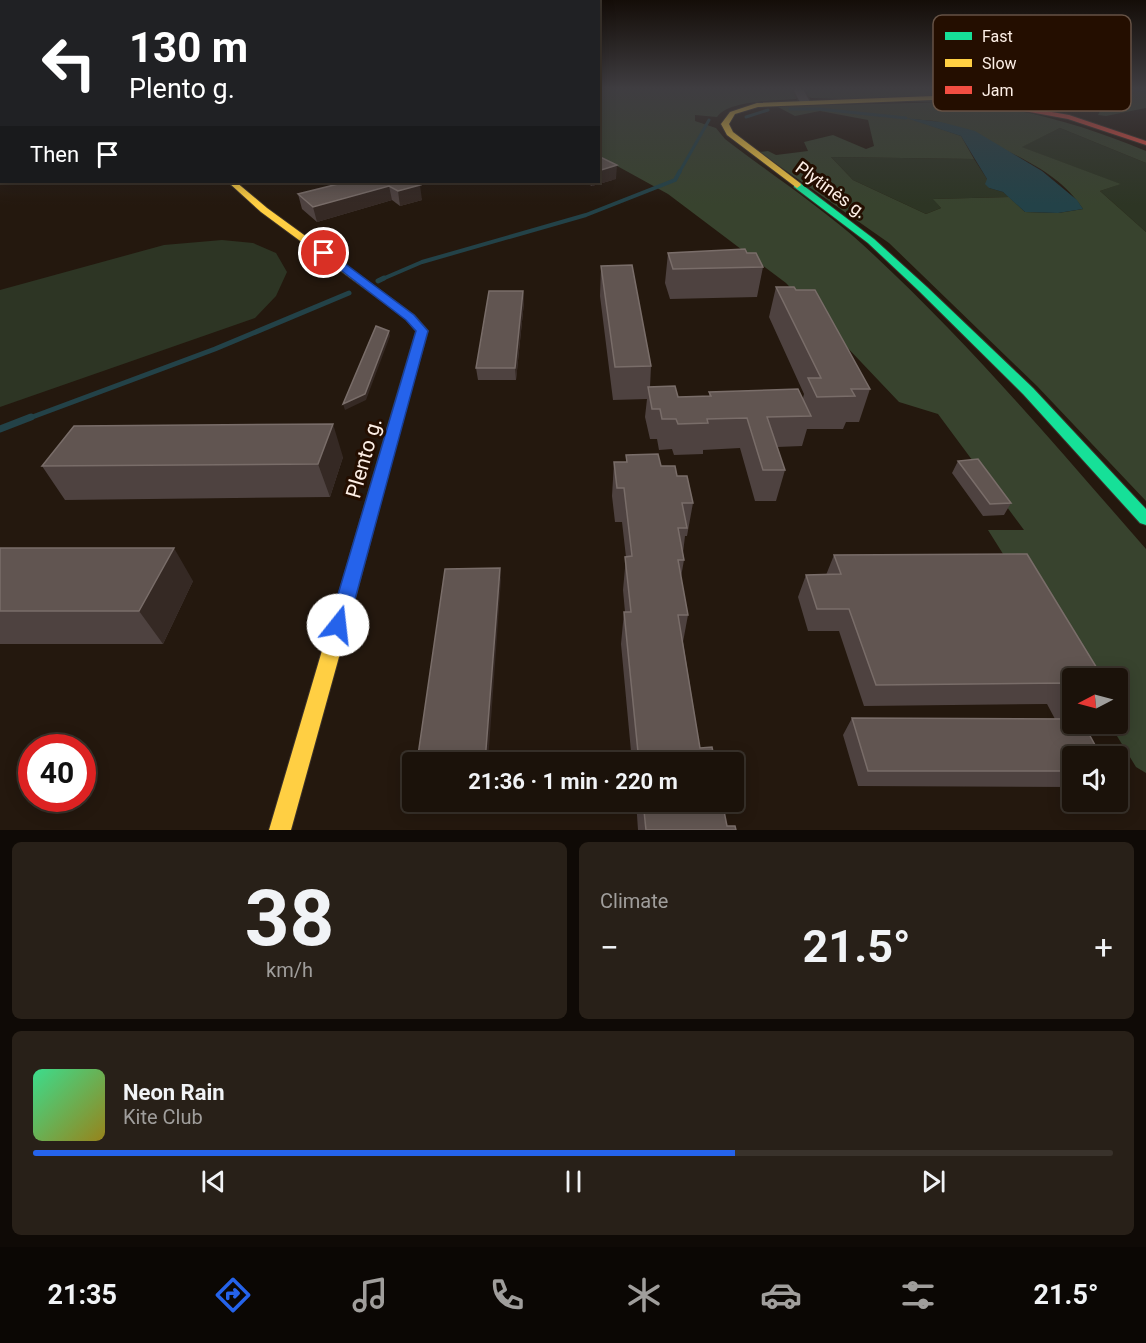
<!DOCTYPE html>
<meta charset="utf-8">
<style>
body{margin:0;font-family:Roboto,sans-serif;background:#282018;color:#f1f3f6;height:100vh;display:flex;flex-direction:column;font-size:22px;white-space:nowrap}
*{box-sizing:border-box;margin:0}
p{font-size:20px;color:#a09e9c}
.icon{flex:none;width:33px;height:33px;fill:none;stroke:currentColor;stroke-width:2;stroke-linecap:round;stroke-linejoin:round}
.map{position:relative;height:830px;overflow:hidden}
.drawer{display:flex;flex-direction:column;gap:12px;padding:12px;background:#0f0a06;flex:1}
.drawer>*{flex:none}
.hud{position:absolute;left:0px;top:0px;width:600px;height:183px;box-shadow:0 3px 15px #0003,0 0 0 2px #39322b;background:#202124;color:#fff;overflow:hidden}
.needle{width:39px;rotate:264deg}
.fabs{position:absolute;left:1062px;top:668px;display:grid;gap:12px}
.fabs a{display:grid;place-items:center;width:66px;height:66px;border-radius:6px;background:#1b120a;box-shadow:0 3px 15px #0003,0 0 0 2px #39322b;font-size:30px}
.speed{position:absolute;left:18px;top:734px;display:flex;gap:12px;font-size:30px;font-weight:700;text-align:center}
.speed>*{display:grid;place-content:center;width:78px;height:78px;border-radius:50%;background:#1b120a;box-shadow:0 3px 15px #0003,0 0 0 2px #39322b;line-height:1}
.speed .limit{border:9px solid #d22;background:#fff;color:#111}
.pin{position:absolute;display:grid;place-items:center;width:51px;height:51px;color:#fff;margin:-26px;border:3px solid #fff;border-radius:50%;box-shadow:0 2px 6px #0007}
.me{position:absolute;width:66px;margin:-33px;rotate:16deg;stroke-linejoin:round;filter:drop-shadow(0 0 4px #0008)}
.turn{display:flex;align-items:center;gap:21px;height:126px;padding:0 30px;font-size:27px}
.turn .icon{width:78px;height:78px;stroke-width:2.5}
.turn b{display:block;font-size:42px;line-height:51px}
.then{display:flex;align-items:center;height:57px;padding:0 30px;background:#0003;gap:12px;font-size:22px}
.big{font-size:45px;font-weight:700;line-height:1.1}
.drawer .tile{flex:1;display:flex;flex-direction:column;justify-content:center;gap:9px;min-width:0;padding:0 21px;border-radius:9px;background:#282018}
.drawer .dial{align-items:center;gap:0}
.dial b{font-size:78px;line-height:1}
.song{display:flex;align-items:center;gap:18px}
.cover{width:72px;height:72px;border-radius:9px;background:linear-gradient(135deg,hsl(150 70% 55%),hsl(50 70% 35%))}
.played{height:6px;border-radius:3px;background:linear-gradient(90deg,#2563eb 65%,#39322b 65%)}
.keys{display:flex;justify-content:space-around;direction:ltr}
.heat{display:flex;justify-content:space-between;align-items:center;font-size:33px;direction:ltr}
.drawer .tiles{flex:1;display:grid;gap:12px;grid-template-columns:1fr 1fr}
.tile:last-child{grid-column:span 2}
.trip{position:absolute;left:402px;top:752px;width:342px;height:60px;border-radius:6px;background:#1b120a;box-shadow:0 3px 15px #0003,0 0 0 2px #39322b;font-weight:700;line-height:60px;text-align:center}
.menu{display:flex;height:96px;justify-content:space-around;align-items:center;background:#0b0704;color:#a09e9c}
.menu .icon{width:42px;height:42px}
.menu .on{color:#2563eb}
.menu b{font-size:27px;color:#f1f3f6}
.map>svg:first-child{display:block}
.green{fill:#2d3524}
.forest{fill:#38432e;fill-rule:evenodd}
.water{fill:#234248}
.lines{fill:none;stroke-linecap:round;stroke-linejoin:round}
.stream-far3{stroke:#234248;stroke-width:3}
.stream-far2{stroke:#234248;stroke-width:4}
.stream-far1{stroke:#234248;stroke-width:5}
.stream{stroke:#234248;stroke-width:7}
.street-casing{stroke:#3c322a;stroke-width:3}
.fast-casing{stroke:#3c322a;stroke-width:2}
.slow-casing{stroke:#3c322a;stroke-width:2}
.jam-casing{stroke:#3c322a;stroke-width:2}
.street{fill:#605a57;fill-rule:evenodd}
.fast{fill:#16e098;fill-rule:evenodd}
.slow{fill:#ffcf43;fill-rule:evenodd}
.jam{fill:#f24e42;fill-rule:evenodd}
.wall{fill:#4e4240}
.shaded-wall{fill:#352924}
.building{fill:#615551;stroke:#796d69;stroke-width:1.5}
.route{fill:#2563eb;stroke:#184099;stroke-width:1.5}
.labels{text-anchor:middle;stroke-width:6;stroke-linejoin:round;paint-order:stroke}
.far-street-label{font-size:18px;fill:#fdefe6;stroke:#240e00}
.street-label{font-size:21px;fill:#fdefe6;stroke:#240e00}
.key{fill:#240e00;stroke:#655245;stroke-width:1.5}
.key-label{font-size:16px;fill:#fdefe6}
</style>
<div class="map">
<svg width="1146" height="830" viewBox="0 0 1146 830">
<rect width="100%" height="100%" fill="#24180e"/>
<!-- green -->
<path class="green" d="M 1060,128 L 1146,163 L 1146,232 L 1100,191 L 1120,184 L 1021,147 Z
M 831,157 L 974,159 L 987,179 L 989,188 L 1003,192 L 1009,197 L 934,199 L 941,208 L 926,214 L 853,180 Z
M 222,240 L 253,243 L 276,253 L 287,272 L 276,296 L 255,318 L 0,407 L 0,290 L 164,245 Z"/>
<!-- forest -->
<path class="forest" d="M 598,89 L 794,89 L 798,97 L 796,99 C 776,101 728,100 717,117 L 695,115 L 695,121 L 716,128 L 725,139 C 769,173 821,207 862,244 C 965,338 1055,445 1146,549 L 1146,773 L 1136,767 L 1109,723 L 1118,723 L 1118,678 L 1081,678 L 988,530 L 1024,530 L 938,414 L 899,402 L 786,283 L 668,194 L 599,156 Z
M 802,89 L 1146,89 L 1146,108 L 1106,116 L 1098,115 L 1101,109 L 1058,95 L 1036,94 L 1046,100 L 1039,106 L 1032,106 L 812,98 L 806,96 Z
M 959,102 C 1025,108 1086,126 1146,151 L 1146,163 L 1060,128 L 1022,147 L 1121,184 L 1100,191 L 1146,232 L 1146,501 L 1037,386 L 889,243 L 759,152 L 768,151 L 776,155 L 808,151 L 804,142 L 833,135 L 866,149 L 874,146 L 868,120 L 820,111 L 795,116 L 776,106 ZM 911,119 C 920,120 930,120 939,122 C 949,124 959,130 969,134 C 1008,151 1059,171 1083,209 L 1058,213 L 1025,212 L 1009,197 L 933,199 L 941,208 L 926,214 L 853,180 L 831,157 L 974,159 L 961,136 Z"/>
<!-- water -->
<path class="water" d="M 906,118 L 941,122 L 975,131 L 1042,171 L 1077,200 L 1083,209 L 1058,213 L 1025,212 L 1003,192 L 989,188 L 985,184 L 987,179 L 961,136 Z"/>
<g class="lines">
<!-- stream-far3 -->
<path class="stream-far3" d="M 1134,89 L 1146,92
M 790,109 L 819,109 L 906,118
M 746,117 L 768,110
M 679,173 L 709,120"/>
<!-- stream-far2 -->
<path class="stream-far2" d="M 380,280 L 422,262 L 586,215 L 675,180 L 680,171"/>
<!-- stream-far1 -->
<path class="stream-far1" d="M 378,281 L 384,278
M 27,419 L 215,349 L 349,293"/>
<!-- stream -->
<path class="stream" d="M 0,429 L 31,417"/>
<!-- street casing -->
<g class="street-casing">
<path id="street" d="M 793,89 L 803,89 L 810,102 L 809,104 L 801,104 Z"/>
</g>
<!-- fast casing -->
<g class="fast-casing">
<path id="fast" d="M 794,183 L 800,183 L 874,239 L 927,287 L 1033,388 L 1146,509 L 1146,525 L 1140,523 L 1023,394 L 919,291 L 868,243 L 794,187 Z"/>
</g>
<!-- slow casing -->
<g class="slow-casing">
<path id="slow" d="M 933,96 L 975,100 L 972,102 L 933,100 L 758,107 L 735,114 L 729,124 L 733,132 L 800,183 L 801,185 L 797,188 L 727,135 L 721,124 L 730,112 L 757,103 Z
M 228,182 L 236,182 L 267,208 L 414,315 L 428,331 L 393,452 L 388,454 L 381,449 L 416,331 L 406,319 L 261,212 Z
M 343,602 L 349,605 L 352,610 L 291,830 L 269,830 L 334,610 L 337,605 Z"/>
</g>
<!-- jam casing -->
<g class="jam-casing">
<path id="jam" d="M 972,98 L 1069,115 L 1146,141 L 1146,145 L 1068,119 L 970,101 Z
M 388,444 L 395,449 L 352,610 L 349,615 L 343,618 L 337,615 L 334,610 L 381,449 Z"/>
</g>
<!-- street -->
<use href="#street" class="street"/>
<!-- fast -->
<use href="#fast" class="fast"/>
<!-- slow -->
<use href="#slow" class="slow"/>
<!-- jam -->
<use href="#jam" class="jam"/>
</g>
<!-- wall -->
<path class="wall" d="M 616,179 L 592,186 L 583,182 L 598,182 Z
M 414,182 L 422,200 L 400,206 L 392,200 L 317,222 L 302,209 L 298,194 Z
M 668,253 L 747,253 L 763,267 L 757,297 L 670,299 L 665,283 Z
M 601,266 L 651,366 L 650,387 L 678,397 L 709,396 L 709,392 L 803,398 L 804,394 L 769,317 L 776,287 L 796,290 L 870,389 L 859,422 L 846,422 L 843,429 L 807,429 L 802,446 L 777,447 L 785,470 L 776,501 L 755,501 L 740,448 L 703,450 L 703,454 L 674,455 L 672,449 L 659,450 L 657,439 L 650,439 L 645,417 L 647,399 L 613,400 L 600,296 Z
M 523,291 L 524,302 L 516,380 L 478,380 L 476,368 Z
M 626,455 L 661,466 L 677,476 L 693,503 L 687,536 L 685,536 L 683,553 L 684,560 L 681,577 L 688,615 L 683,642 L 700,748 L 715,762 L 632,762 L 621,644 L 624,612 L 625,612 L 623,590 L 626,557 L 622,522 L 615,522 L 612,496 L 614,462 L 626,462 Z
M 343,457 L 330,497 L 65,500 L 42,466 Z
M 958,461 L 1011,503 L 1004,515 L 983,516 L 952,473 Z
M 0,548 L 193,581 L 163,644 L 0,644 Z
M 834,555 L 1072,678 L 1072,723 L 1117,723 L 1104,736 L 1090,735 L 1072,756 L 1072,787 L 858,786 L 843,735 L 852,718 L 1055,719 L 1047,704 L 864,706 L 839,631 L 808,631 L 798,597 L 806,575 L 826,575 Z
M 1118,702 L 1126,715 L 1118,723 Z
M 636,801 L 722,801 L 727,826 L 736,830 L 638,830 Z"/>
<!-- shaded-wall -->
<path class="shaded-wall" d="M 617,165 L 616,179 L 592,186 L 592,182 L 598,182 L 598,171 Z
M 420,185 L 422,200 L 400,206 L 398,191 Z
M 389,186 L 392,200 L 317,222 L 313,207 Z
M 523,291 L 524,302 L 516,380 L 515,368 Z
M 389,331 L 390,336 L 366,400 L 345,410 L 343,404 Z
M 333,424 L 343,457 L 330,497 L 318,464 Z
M 174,548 L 193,581 L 163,644 L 139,611 Z
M 500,568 L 501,580 L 488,762 L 485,762 Z"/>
<!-- building -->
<path class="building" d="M 598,156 L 617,165 L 598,171 Z
M 346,182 L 414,182 L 420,185 L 398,191 L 389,186 L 313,207 L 298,194 Z
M 745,249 L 747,253 L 756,253 L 763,267 L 673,269 L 668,253 Z
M 632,265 L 651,366 L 615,367 L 601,266 Z
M 776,287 L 794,287 L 796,290 L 815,290 L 870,389 L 851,389 L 855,396 L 817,397 L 808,378 L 821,378 Z
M 489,291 L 523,291 L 515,368 L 476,368 Z
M 376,326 L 389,331 L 365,394 L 343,404 Z
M 675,386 L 678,397 L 711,396 L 709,392 L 798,389 L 811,416 L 767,417 L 785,470 L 763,470 L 747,418 L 707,419 L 708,423 L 678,424 L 676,419 L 662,419 L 660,409 L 652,409 L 648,387 Z
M 333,424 L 318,464 L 42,466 L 74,426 Z
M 658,454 L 661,466 L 675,466 L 677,476 L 687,476 L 693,503 L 682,503 L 687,528 L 678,528 L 684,560 L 678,560 L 688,615 L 678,615 L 700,748 L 712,747 L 715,762 L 639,762 L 624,612 L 631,612 L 625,557 L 632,556 L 624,488 L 617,488 L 614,462 L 627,462 L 626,455 Z
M 978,459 L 1011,503 L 990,504 L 958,461 Z
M 0,548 L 174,548 L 139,611 L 0,611 Z
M 1027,554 L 1103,678 L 1072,678 L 1072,694 L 1066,683 L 876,685 L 849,609 L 817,609 L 806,575 L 841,574 L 834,555 Z
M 500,568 L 485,762 L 417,762 L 445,569 Z
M 1118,702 L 1126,715 L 1118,715 Z
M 852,718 L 1072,719 L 1072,723 L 1083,723 L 1101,756 L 1072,756 L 1072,771 L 868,771 Z
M 643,801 L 722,801 L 727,826 L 735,826 L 736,830 L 646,830 Z"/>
<!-- sky -->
<linearGradient id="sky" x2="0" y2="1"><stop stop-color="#140d08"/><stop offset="0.43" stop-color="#3f3d41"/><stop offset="1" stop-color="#3f3d41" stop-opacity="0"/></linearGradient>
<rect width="1146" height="205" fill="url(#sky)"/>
<!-- route -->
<path class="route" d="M 321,251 L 328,251 L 414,315 L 428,331 L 348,625 L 345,631 L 338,633 L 332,631 L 329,625 L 416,331 L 406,320 L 321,255 Z"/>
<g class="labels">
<!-- far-street labels -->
<g class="far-street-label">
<text transform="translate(831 190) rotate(36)" y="6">Plytinės g.</text>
</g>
<!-- street labels -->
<g class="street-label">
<text transform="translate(364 458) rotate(-74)" y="7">Plento g.</text>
</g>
</g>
<!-- legend -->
<rect x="933" y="15" width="198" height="96" rx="9" class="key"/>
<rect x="945" y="32" width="27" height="8" fill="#16e098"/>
<rect x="945" y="59" width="27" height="8" fill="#ffcf43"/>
<rect x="945" y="86" width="27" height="8" fill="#f24e42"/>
<g class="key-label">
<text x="982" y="42">Fast</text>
<text x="982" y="69">Slow</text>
<text x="982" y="96">Jam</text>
</g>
</svg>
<div class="fabs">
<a><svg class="needle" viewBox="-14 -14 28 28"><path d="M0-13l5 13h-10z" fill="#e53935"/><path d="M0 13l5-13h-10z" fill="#a09e9c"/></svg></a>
<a><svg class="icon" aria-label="sound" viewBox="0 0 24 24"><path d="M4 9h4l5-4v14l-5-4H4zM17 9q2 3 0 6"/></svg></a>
</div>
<div class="speed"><div class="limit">40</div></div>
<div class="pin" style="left:324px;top:253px;background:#d93025"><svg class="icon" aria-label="arrive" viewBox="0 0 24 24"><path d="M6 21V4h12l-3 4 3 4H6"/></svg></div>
<svg class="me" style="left:338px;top:625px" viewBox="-20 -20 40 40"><circle r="19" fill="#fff"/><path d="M0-13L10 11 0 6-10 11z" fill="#2563eb"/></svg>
<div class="trip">21:36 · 1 min · 220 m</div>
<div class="hud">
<div class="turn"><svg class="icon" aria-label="left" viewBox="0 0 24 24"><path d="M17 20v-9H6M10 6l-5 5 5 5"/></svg><div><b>130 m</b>Plento g.</div></div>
<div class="then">Then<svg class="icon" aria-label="arrive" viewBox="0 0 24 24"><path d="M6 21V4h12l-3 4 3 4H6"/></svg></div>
</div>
</div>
<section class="drawer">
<div class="tiles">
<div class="tile dial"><b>38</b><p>km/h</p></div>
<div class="tile"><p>Climate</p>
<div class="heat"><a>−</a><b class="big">21.5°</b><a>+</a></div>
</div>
<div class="tile">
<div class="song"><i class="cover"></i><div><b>Neon Rain</b><p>Kite Club</p></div></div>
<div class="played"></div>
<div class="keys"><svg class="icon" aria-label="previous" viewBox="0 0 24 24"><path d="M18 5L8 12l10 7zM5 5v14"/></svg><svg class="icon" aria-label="pause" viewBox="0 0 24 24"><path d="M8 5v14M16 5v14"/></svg><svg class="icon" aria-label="next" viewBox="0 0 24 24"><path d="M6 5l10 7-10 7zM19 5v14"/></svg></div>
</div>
</div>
</section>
<nav class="menu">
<b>21:35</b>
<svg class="icon on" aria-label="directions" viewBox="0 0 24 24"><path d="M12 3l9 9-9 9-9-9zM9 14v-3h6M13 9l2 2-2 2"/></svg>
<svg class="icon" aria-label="music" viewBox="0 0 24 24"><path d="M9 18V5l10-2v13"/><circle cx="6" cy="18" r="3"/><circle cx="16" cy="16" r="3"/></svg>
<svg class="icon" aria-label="phone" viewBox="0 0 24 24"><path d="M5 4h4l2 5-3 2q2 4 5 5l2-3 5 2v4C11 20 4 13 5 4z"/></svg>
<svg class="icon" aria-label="climate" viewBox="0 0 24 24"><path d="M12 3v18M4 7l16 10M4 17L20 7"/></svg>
<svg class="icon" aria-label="car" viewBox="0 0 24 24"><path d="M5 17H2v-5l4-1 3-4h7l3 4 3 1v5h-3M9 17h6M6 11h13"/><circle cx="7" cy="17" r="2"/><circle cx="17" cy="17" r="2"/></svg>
<svg class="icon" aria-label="filters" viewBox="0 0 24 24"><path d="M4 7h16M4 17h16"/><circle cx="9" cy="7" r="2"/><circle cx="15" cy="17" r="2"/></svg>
<b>21.5°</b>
</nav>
